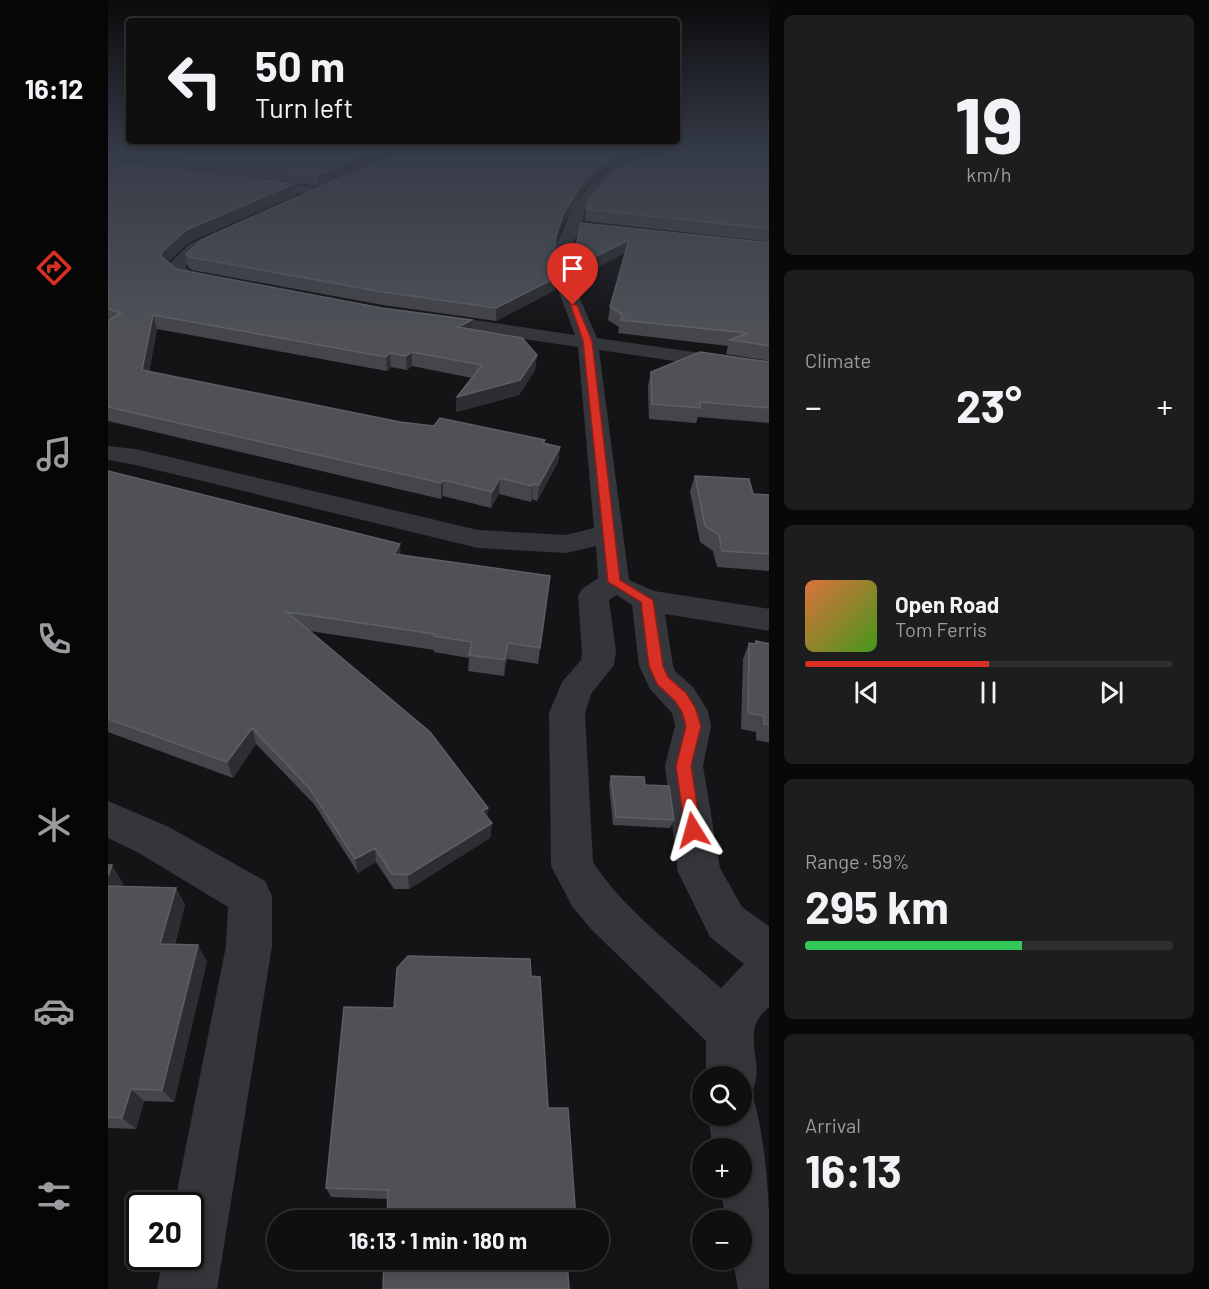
<!DOCTYPE html>
<meta charset="utf-8">
<style>
body{margin:0;font-family:Barlow,sans-serif;background:#1d1d1e;color:#f1f3f6;height:100vh;display:flex;flex-direction:column;font-size:22px;white-space:nowrap}
*{box-sizing:border-box;margin:0}
p{font-size:20px;color:#9b9c9f}
.icon{flex:none;width:33px;height:33px;fill:none;stroke:currentColor;stroke-width:2;stroke-linecap:round;stroke-linejoin:round}
.map{position:relative;flex:1;overflow:hidden}
.details{display:flex;flex-direction:column;gap:15px;padding:15px;background:#080809;width:440px}
.details>*{flex:none}
.hud{position:absolute;left:18px;top:18px;width:554px;height:126px;border-radius:6px;box-shadow:0 3px 9px #0003,0 0 0 2px #2f2f30;background:#0f0f10;color:#f1f3f6;overflow:hidden}
.controls{position:absolute;left:584px;top:1066px;display:grid;gap:12px}
.controls a{display:grid;place-items:center;width:60px;height:60px;border-radius:50%;background:#0f0f10;box-shadow:0 3px 9px #0003,0 0 0 2px #2f2f30;font-size:30px}
.speed{position:absolute;left:18px;top:1192px;display:flex;gap:12px;font-size:30px;font-weight:700;text-align:center}
.speed>*{display:grid;place-content:center;width:78px;height:78px;border-radius:50%;background:#0f0f10;box-shadow:0 3px 9px #0003,0 0 0 2px #2f2f30;line-height:1}
.speed .limit{border:3px solid #111;border-radius:9px;background:#fff;color:#111}
.pin{position:absolute;display:grid;place-items:center;width:51px;height:51px;color:#fff;margin:-62px -26px;border-radius:50% 50% 50% 0;rotate:-45deg;box-shadow:0 0 6px #0007}
.pin .icon{rotate:45deg}
.me{position:absolute;width:66px;margin:-33px;rotate:352deg;stroke-linejoin:round;filter:drop-shadow(0 0 4px #0008)}
.turn{display:flex;align-items:center;gap:21px;height:126px;padding:0 30px;font-size:27px}
.turn .icon{width:78px;height:78px;stroke-width:2.5}
.turn b{display:block;font-size:42px;line-height:51px}
.big{font-size:45px;font-weight:700;line-height:1.1}
.details .card{flex:1;display:flex;flex-direction:column;justify-content:center;gap:9px;min-width:0;padding:0 21px;border-radius:9px;background:#1d1d1e}
.details .dial{align-items:center;gap:0}
.dial b{font-size:78px;line-height:1}
.song{display:flex;align-items:center;gap:18px}
.cover{width:72px;height:72px;border-radius:9px;background:linear-gradient(135deg,hsl(20 70% 55%),hsl(100 70% 35%))}
.played{height:6px;border-radius:3px;background:linear-gradient(90deg,#d93025 50%,#2f2f30 50%)}
.keys{display:flex;justify-content:space-around;direction:ltr}
.heat{display:flex;justify-content:space-between;align-items:center;font-size:33px;direction:ltr}
.charge{height:9px;border-radius:4px;background:linear-gradient(90deg,#34c759 59%,#2f2f30 0)}
.trip{position:absolute;left:159px;top:1210px;width:342px;height:60px;border-radius:30px;background:#0f0f10;box-shadow:0 3px 9px #0003,0 0 0 2px #2f2f30;font-weight:700;line-height:60px;text-align:center}
main{display:flex;flex:1;min-height:0}
.tab-bar{display:flex;flex-direction:column;width:108px;justify-content:space-around;align-items:center;background:#060606;color:#9b9c9f}
.tab-bar .icon{width:42px;height:42px}
.tab-bar .current{color:#d93025}
.tab-bar b{font-size:27px;color:#f1f3f6}
.map>svg:first-child{display:block}
.lines{fill:none;stroke-linecap:round;stroke-linejoin:round}
.minor{fill:#34363b;fill-rule:evenodd}
.wall{fill:#45464b}
.shaded-wall{fill:#2d2e31}
.building{fill:#4f5157;stroke:#5d5f66;stroke-width:1.5}
.route{fill:#d93025;stroke:#8d1f18;stroke-width:1.5}
</style>
<main>
<nav class="tab-bar">
<b>16:12</b>
<svg class="icon current" aria-label="directions" viewBox="0 0 24 24"><path d="M12 3l9 9-9 9-9-9zM9 14v-3h6M13 9l2 2-2 2"/></svg>
<svg class="icon" aria-label="music" viewBox="0 0 24 24"><path d="M9 18V5l10-2v13"/><circle cx="6" cy="18" r="3"/><circle cx="16" cy="16" r="3"/></svg>
<svg class="icon" aria-label="phone" viewBox="0 0 24 24"><path d="M5 4h4l2 5-3 2q2 4 5 5l2-3 5 2v4C11 20 4 13 5 4z"/></svg>
<svg class="icon" aria-label="climate" viewBox="0 0 24 24"><path d="M12 3v18M4 7l16 10M4 17L20 7"/></svg>
<svg class="icon" aria-label="car" viewBox="0 0 24 24"><path d="M5 17H2v-5l4-1 3-4h7l3 4 3 1v5h-3M9 17h6M6 11h13"/><circle cx="7" cy="17" r="2"/><circle cx="17" cy="17" r="2"/></svg>
<svg class="icon" aria-label="filters" viewBox="0 0 24 24"><path d="M4 7h16M4 17h16"/><circle cx="9" cy="7" r="2"/><circle cx="15" cy="17" r="2"/></svg>
</nav>
<div class="map">
<svg width="662" height="1289" viewBox="0 0 662 1289">
<rect width="100%" height="100%" fill="#141416"/>
<g class="lines">
<!-- minor -->
<path class="minor" d="M 537,157 L 543,161 L 541,164 L 523,169 L 496,187 L 477,209 L 473,227 L 464,245 L 467,287 L 489,338 L 662,363 L 662,375 L 491,350 L 521,580 L 546,591 L 662,609 L 662,631 L 557,614 L 565,666 L 568,672 L 585,687 L 600,711 L 603,726 L 595,766 L 612,868 L 634,907 L 662,927 L 662,1006 C 657,1011 652,1015 649,1021 C 638,1045 659,1071 641,1096 L 645,1097 C 662,1157 662,1225 662,1289 L 630,1289 L 625,1260 L 633,1260 L 633,1221 L 618,1221 L 612,1188 L 633,1188 L 633,1149 L 605,1149 L 600,1116 L 633,1116 L 633,1077 L 598,1077 L 598,1041 L 483,929 L 464,906 L 443,866 L 441,713 L 454,682 L 473,660 L 474,651 L 470,596 L 474,589 L 490,578 L 488,546 L 458,553 L 370,548 L 28,465 L 0,460 L 0,446 L 28,449 L 370,530 L 458,535 L 486,528 L 470,347 L 319,325 L 312,323 L 309,319 L 312,315 L 319,313 L 467,335 L 449,287 L 448,245 L 457,227 L 463,208 L 486,181 L 513,163 ZM 509,595 L 524,605 L 531,666 L 542,689 L 564,713 L 567,726 L 557,766 L 570,872 L 602,937 L 636,964 L 613,988 C 571,951 514,908 485,862 L 477,713 L 483,694 L 506,665 L 508,651 L 501,600 Z
M 144,179 L 214,188 L 221,192 L 214,196 L 139,186 L 137,183 L 139,180 Z
M 116,230 L 122,232 L 124,235 L 122,238 L 94,250 L 77,267 L 83,272 L 117,279 L 120,283 L 117,287 L 111,288 L 71,280 L 58,267 L 82,244 Z
M 0,801 L 61,827 L 157,881 L 164,896 L 164,946 L 109,1289 L 49,1289 L 55,1257 L 82,1257 L 82,1206 L 66,1206 L 118,946 L 120,907 L 31,853 L 0,838 Z"/>
</g>
<!-- wall -->
<path class="wall" d="M 0,148 L 295,148 L 211,186 L 0,158 Z
M 299,148 L 662,148 L 662,169 L 637,165 L 538,155 L 510,163 L 492,174 L 476,189 L 453,226 L 447,247 L 446,256 L 447,290 L 388,321 L 275,305 L 84,270 L 80,267 L 78,254 Z
M 0,160 L 186,184 L 188,195 L 81,242 L 60,262 L 68,269 L 274,308 L 364,320 L 363,330 L 429,355 L 427,370 L 411,395 L 348,412 L 349,397 L 364,378 L 304,366 L 299,370 L 283,367 L 279,371 L 49,329 L 41,372 L 292,422 L 437,440 L 437,443 L 452,447 L 450,462 L 429,501 L 424,499 L 423,502 L 391,494 L 383,508 L 335,496 L 333,499 L 0,421 Z
M 662,169 L 662,242 L 477,221 L 478,209 Z
M 662,243 L 662,361 L 618,354 L 620,346 L 510,333 L 511,327 L 500,320 L 502,307 L 517,253 L 469,278 L 467,259 L 468,246 Z
M 662,362 L 662,423 L 590,417 L 588,423 L 541,419 L 540,386 L 543,372 Z
M 0,471 L 293,555 L 442,576 L 430,664 L 399,659 L 396,676 L 360,671 L 361,658 L 326,652 L 326,650 L 202,631 L 379,818 L 384,823 L 382,838 L 301,889 L 286,889 L 268,862 L 250,873 L 206,804 L 148,744 L 125,778 L 0,732 Z
M 587,476 L 645,494 L 662,495 L 662,571 L 609,567 L 605,551 L 592,542 L 582,491 Z
M 648,641 L 662,644 L 662,743 L 648,740 L 648,732 L 633,729 L 635,659 L 641,643 L 646,644 Z
M 503,776 L 566,820 L 562,828 L 505,825 L 501,784 Z
M 0,865 L 15,883 L 14,886 L 68,888 L 77,905 L 67,944 L 99,961 L 66,1102 L 36,1101 L 28,1129 L 0,1128 Z
M 423,976 L 440,1108 L 280,1199 L 223,1197 L 218,1188 L 286,1008 Z"/>
<!-- shaded-wall -->
<path class="shaded-wall" d="M 272,148 L 295,148 L 211,186 L 210,175 Z
M 528,148 L 539,148 L 538,155 L 510,163 L 492,174 L 476,189 L 453,226 L 447,247 L 448,235 L 455,214 L 477,179 L 493,164 L 511,153 Z
M 186,184 L 188,195 L 81,242 L 56,265 L 53,256 L 53,253 L 78,230 Z
M 521,240 L 519,252 L 469,278 L 470,265 Z
M 449,277 L 447,290 L 388,321 L 388,308 Z
M 45,315 L 49,329 L 38,385 L 34,370 Z
M 364,320 L 363,334 L 350,327 Z
M 304,352 L 304,366 L 299,370 L 298,356 Z
M 282,353 L 283,367 L 279,371 L 278,357 Z
M 429,355 L 427,370 L 411,395 L 348,412 L 349,397 Z
M 452,447 L 450,462 L 429,501 L 431,485 Z
M 392,478 L 391,494 L 383,508 L 384,492 Z
M 335,480 L 335,496 L 333,499 L 333,483 Z
M 425,484 L 424,499 L 423,502 L 424,486 Z
M 292,544 L 293,560 L 286,554 Z
M 400,643 L 399,659 L 396,676 L 397,660 Z
M 144,728 L 148,744 L 125,778 L 119,762 Z
M 380,808 L 379,823 L 374,811 Z
M 384,823 L 382,838 L 301,889 L 300,875 Z
M 267,848 L 268,862 L 250,873 L 247,859 Z
M 4,865 L 15,883 L 8,903 L 0,891 L 0,876 Z
M 68,888 L 77,905 L 62,961 L 52,944 Z
M 90,945 L 99,961 L 66,1102 L 54,1090 Z
M 23,1089 L 36,1101 L 28,1129 L 14,1118 Z"/>
<!-- building -->
<path class="building" d="M 1,148 L 272,148 L 210,175 Z
M 299,148 L 528,148 L 511,153 L 493,164 L 477,179 L 455,214 L 448,235 L 446,255 L 449,277 L 388,308 L 275,292 L 81,257 L 78,254 L 93,240 Z
M 571,148 L 662,148 L 662,158 L 640,155 Z
M 536,157 L 603,162 L 662,169 L 662,229 L 478,209 L 481,199 L 499,178 L 526,161 Z
M 0,160 L 186,184 L 78,230 L 53,253 L 53,256 L 68,269 L 274,308 L 364,320 L 350,327 L 414,338 L 429,355 L 412,380 L 349,397 L 374,365 L 304,352 L 298,356 L 282,353 L 278,357 L 45,315 L 34,370 L 292,422 L 326,426 L 332,418 L 437,440 L 435,443 L 452,447 L 431,485 L 425,484 L 424,486 L 392,478 L 384,492 L 335,480 L 333,483 L 0,407 L 0,321 L 13,313 L 0,309 Z
M 473,223 L 662,243 L 662,346 L 622,340 L 639,333 L 513,320 L 514,314 L 502,307 L 521,240 L 470,265 L 468,246 Z
M 592,352 L 662,362 L 662,408 L 592,402 L 592,408 L 544,404 L 543,372 Z
M 0,471 L 292,544 L 286,554 L 442,576 L 432,648 L 400,643 L 397,660 L 361,655 L 364,642 L 326,636 L 326,634 L 179,612 L 322,732 L 380,808 L 374,811 L 384,823 L 300,875 L 284,874 L 267,848 L 247,859 L 202,789 L 144,728 L 119,762 L 0,719 Z
M 587,476 L 641,479 L 645,494 L 662,495 L 662,554 L 614,551 L 611,535 L 597,526 Z
M 648,641 L 662,644 L 662,725 L 656,724 L 656,716 L 640,713 L 641,643 L 648,644 Z
M 503,776 L 536,777 L 537,785 L 561,786 L 566,820 L 508,817 Z
M 0,865 L 4,865 L 0,876 Z
M 0,886 L 68,888 L 52,944 L 90,945 L 54,1090 L 23,1089 L 14,1118 L 0,1117 Z
M 300,956 L 422,959 L 423,976 L 432,977 L 440,1108 L 460,1108 L 468,1221 L 279,1221 L 280,1190 L 218,1188 L 236,1007 L 286,1008 L 289,968 Z
M 276,1260 L 459,1260 L 461,1289 L 275,1289 Z"/>
<!-- sky -->
<linearGradient id="sky" x2="0" y2="1"><stop stop-color="#0b0b0c"/><stop offset="0.45" stop-color="#343a47"/><stop offset="1" stop-color="#343a47" stop-opacity="0"/></linearGradient>
<rect width="662" height="329" fill="url(#sky)"/>
<!-- route -->
<path class="route" d="M 462,303 L 469,305 L 484,341 L 512,580 L 545,600 L 555,666 L 560,677 L 578,693 L 587,707 L 593,726 L 583,766 L 593,830 L 591,835 L 585,837 L 579,835 L 577,830 L 568,766 L 578,726 L 574,712 L 567,701 L 549,684 L 541,666 L 533,602 L 500,582 L 475,341 Z"/>
</svg>
<div class="controls">
<a><svg class="icon" aria-label="search" viewBox="0 0 24 24"><circle cx="10" cy="10" r="6"/><path d="M15 15l6 6"/></svg></a>
<a>+</a>
<a>−</a>
</div>
<div class="speed"><div class="limit">20</div></div>
<div class="pin" style="left:465px;top:305px;background:#d93025"><svg class="icon" aria-label="arrive" viewBox="0 0 24 24"><path d="M6 21V4h12l-3 4 3 4H6"/></svg></div>
<svg class="me" style="left:585px;top:830px" viewBox="-20 -20 40 40"><path d="M0-17L14 15 0 8-14 15z" fill="#d93025" stroke="#fff" stroke-width="4"/></svg>
<div class="trip">16:13 · 1 min · 180 m</div>
<div class="hud">
<div class="turn"><svg class="icon" aria-label="left" viewBox="0 0 24 24"><path d="M17 20v-9H6M10 6l-5 5 5 5"/></svg><div><b>50 m</b>Turn left</div></div>
</div>
</div>
<section class="details">
<div class="card dial"><b>19</b><p>km/h</p></div>
<div class="card"><p>Climate</p>
<div class="heat"><a>−</a><b class="big">23°</b><a>+</a></div>
</div>
<div class="card">
<div class="song"><i class="cover"></i><div><b>Open Road</b><p>Tom Ferris</p></div></div>
<div class="played"></div>
<div class="keys"><svg class="icon" aria-label="previous" viewBox="0 0 24 24"><path d="M18 5L8 12l10 7zM5 5v14"/></svg><svg class="icon" aria-label="pause" viewBox="0 0 24 24"><path d="M8 5v14M16 5v14"/></svg><svg class="icon" aria-label="next" viewBox="0 0 24 24"><path d="M6 5l10 7-10 7zM19 5v14"/></svg></div>
</div>
<div class="card"><p>Range · 59%</p><b class="big">295 km</b><div class="charge"></div></div>
<div class="card"><p>Arrival</p><b class="big">16:13</b></div>
</section>
</main>
